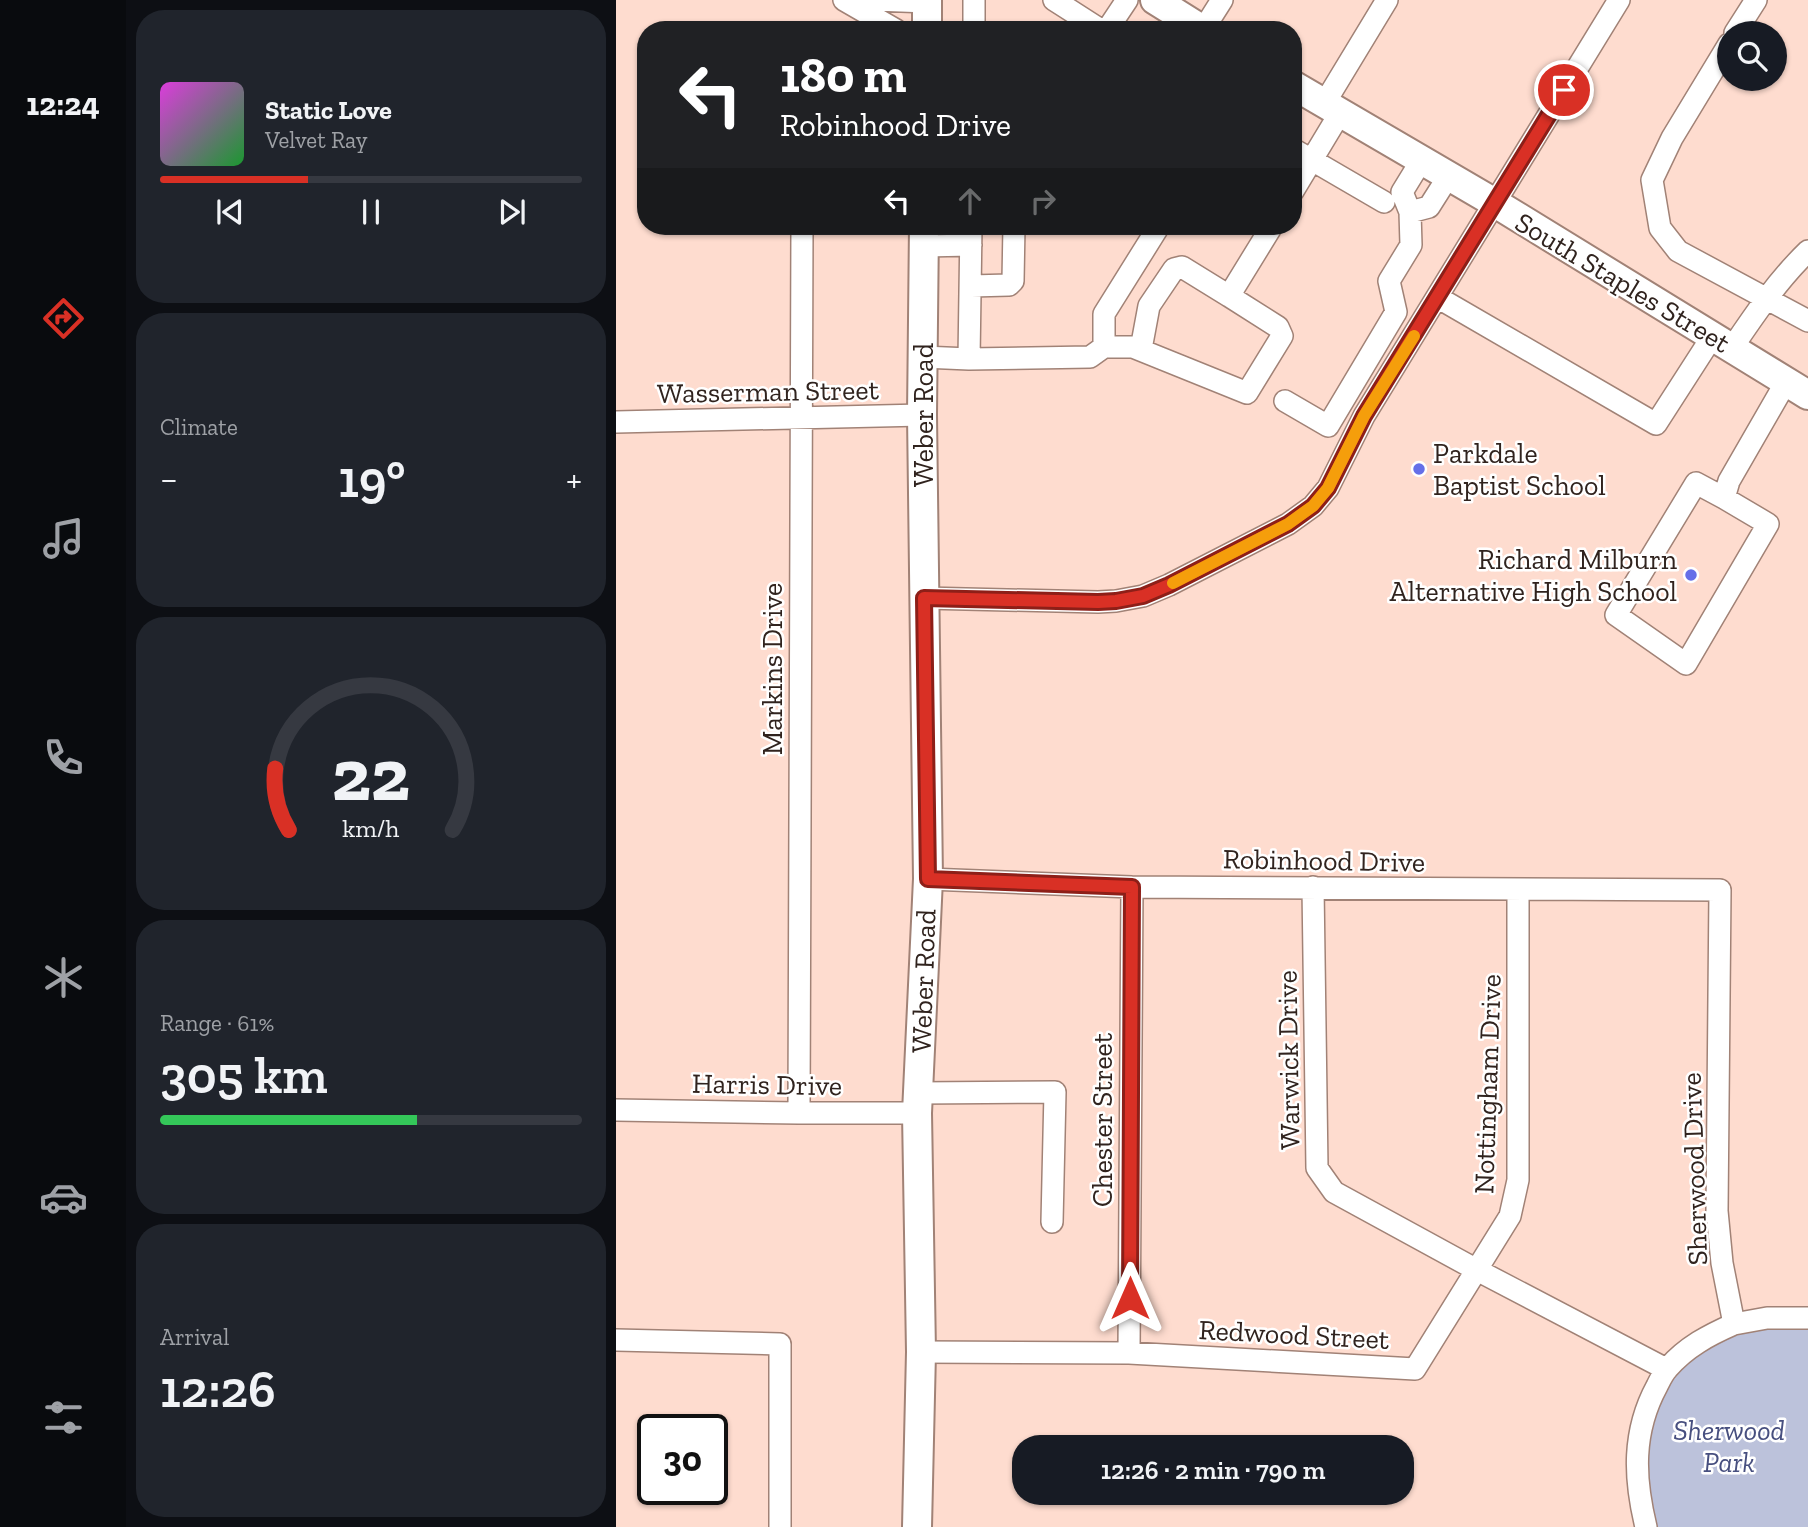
<!DOCTYPE html>
<meta charset="utf-8">
<style>
body{margin:0;font-family:"Zilla Slab",serif;background:#20242c;color:#f1f3f6;height:100vh;display:flex;flex-direction:column;font-size:26px;white-space:nowrap}
*{box-sizing:border-box;margin:0}
p{font-size:23px;color:#9ea1a6}
.icon{flex:none;width:38px;height:38px;fill:none;stroke:currentColor;stroke-width:2;stroke-linecap:round;stroke-linejoin:round}
.map{position:relative;flex:1;overflow:hidden}
.details{display:flex;flex-direction:column;gap:10px;padding:10px;background:#0d0f14;width:490px}
.details>*{flex:none}
.banner{position:absolute;left:21px;top:21px;width:665px;height:214px;border-radius:28px;box-shadow:0 2px 5px #0004;background:#202124;color:#fff;overflow:hidden}
.controls{position:absolute;left:1101px;top:21px;display:grid;gap:14px}
.controls a{display:grid;place-items:center;width:70px;height:70px;border-radius:50%;background:#171b24;box-shadow:0 2px 5px #0004;font-size:35px}
.speed{position:absolute;left:21px;top:1414px;display:flex;gap:14px;font-size:35px;font-weight:700;text-align:center}
.speed>*{display:grid;place-content:center;width:91px;height:91px;border-radius:50%;background:#171b24;box-shadow:0 2px 5px #0004;line-height:1}
.speed .limit{border:4px solid #111;border-radius:10px;background:#fff;color:#111}
.pin{position:absolute;display:grid;place-items:center;width:60px;height:60px;color:#fff;margin:-30px;border:4px solid #fff;border-radius:50%;box-shadow:0 2px 7px #0007}
.me{position:absolute;width:77px;margin:-38px;rotate:0deg;stroke-linejoin:round;filter:drop-shadow(0 0 5px #0008)}
.turn{display:flex;align-items:center;gap:24px;height:147px;padding:0 28px;font-size:32px}
.turn .icon{width:91px;height:91px;stroke-width:2.5}
.turn b{display:block;font-size:49px;line-height:60px}
.lanes{display:flex;align-items:center;height:66px;padding:0 28px;background:#0003;justify-content:center;gap:35px;direction:ltr}
.lanes .off{opacity:.35}
.big{font-size:52px;font-weight:600;line-height:1.1}
.details .card{flex:1;display:flex;flex-direction:column;justify-content:center;gap:10px;min-width:0;padding:0 24px;border-radius:28px;background:#20242c}
.details .dial{align-items:center;gap:0}
.dial svg{height:182px;overflow:visible;fill:none;stroke:#363941;stroke-width:7;stroke-linecap:round;text-anchor:middle}
.dial text{fill:#f1f3f6;stroke:none}
.song{display:flex;align-items:center;gap:21px}
.cover{width:84px;height:84px;border-radius:10px;background:linear-gradient(135deg,hsl(300 70% 55%),hsl(130 70% 35%))}
.played{height:7px;border-radius:4px;background:linear-gradient(90deg,#d93025 35%,#363941 35%)}
.keys{display:flex;justify-content:space-around;direction:ltr}
.heat{display:flex;justify-content:space-between;align-items:center;font-size:38px;direction:ltr}
.charge{height:10px;border-radius:5px;background:linear-gradient(90deg,#34c759 61%,#363941 0)}
.trip{position:absolute;left:396px;top:1435px;width:402px;height:70px;border-radius:28px;background:#171b24;box-shadow:0 2px 5px #0004;font-weight:600;line-height:70px;text-align:center}
main{display:flex;flex:1;min-height:0}
.menu{display:flex;flex-direction:column;width:126px;justify-content:space-around;align-items:center;background:#090b0e;color:#9ea1a6}
.menu .icon{width:49px;height:49px}
.menu .current{color:#d93025}
.menu b{font-size:32px;color:#f1f3f6}
.map>svg:first-child{display:block}
.green{fill:#bcc2db}
.lines{fill:none;stroke-linecap:round;stroke-linejoin:round}
.minor-casing{stroke:#a18276;stroke-width:24}
.major-casing{stroke:#a18276;stroke-width:32}
.minor{stroke:#fff;stroke-width:21}
.major{stroke:#fff;stroke-width:28}
.route-casing{stroke:#8d1f18;stroke-width:18}
.route{stroke:#d93025;stroke-width:12}
.slow{stroke:#f59e0b;stroke-width:12}
.poi-dot{fill:#656fe8;stroke:#fff;stroke-width:2.5}
.labels{text-anchor:middle;stroke-width:5;stroke-linejoin:round;paint-order:stroke}
.street-label{font-size:28px;fill:#30231e;stroke:#fff}
.poi-label{font-size:28px;fill:#30231e;stroke:#fff;text-anchor:start}
.park-label{font-size:28px;font-style:italic;fill:#474f7f;stroke:#fff}
</style>
<main>
<nav class="menu">
<b>12:24</b>
<svg class="icon current" aria-label="directions" viewBox="0 0 24 24"><path d="M12 3l9 9-9 9-9-9zM9 14v-3h6M13 9l2 2-2 2"/></svg>
<svg class="icon" aria-label="music" viewBox="0 0 24 24"><path d="M9 18V5l10-2v13"/><circle cx="6" cy="18" r="3"/><circle cx="16" cy="16" r="3"/></svg>
<svg class="icon" aria-label="phone" viewBox="0 0 24 24"><path d="M5 4h4l2 5-3 2q2 4 5 5l2-3 5 2v4C11 20 4 13 5 4z"/></svg>
<svg class="icon" aria-label="climate" viewBox="0 0 24 24"><path d="M12 3v18M4 7l16 10M4 17L20 7"/></svg>
<svg class="icon" aria-label="car" viewBox="0 0 24 24"><path d="M5 17H2v-5l4-1 3-4h7l3 4 3 1v5h-3M9 17h6M6 11h13"/><circle cx="7" cy="17" r="2"/><circle cx="17" cy="17" r="2"/></svg>
<svg class="icon" aria-label="filters" viewBox="0 0 24 24"><path d="M4 7h16M4 17h16"/><circle cx="9" cy="7" r="2"/><circle cx="15" cy="17" r="2"/></svg>
</nav>
<section class="details">
<div class="card">
<div class="song"><i class="cover"></i><div><b>Static Love</b><p>Velvet Ray</p></div></div>
<div class="played"></div>
<div class="keys"><svg class="icon" aria-label="previous" viewBox="0 0 24 24"><path d="M18 5L8 12l10 7zM5 5v14"/></svg><svg class="icon" aria-label="pause" viewBox="0 0 24 24"><path d="M8 5v14M16 5v14"/></svg><svg class="icon" aria-label="next" viewBox="0 0 24 24"><path d="M6 5l10 7-10 7zM19 5v14"/></svg></div>
</div>
<div class="card"><p>Climate</p>
<div class="heat"><a>−</a><b class="big">19°</b><a>+</a></div>
</div>
<div class="card dial"><svg viewBox="0 0 100 80">
<path d="M14 69A42 42 0 1 1 86 69"/>
<path d="M14 69A42 42 0 0 1 8 42" stroke="#d93025"/>
<text x="50" y="56" font-size="32" font-weight="700">22</text>
<text x="50" y="72" font-size="11">km/h</text>
</svg></div>
<div class="card"><p>Range · 61%</p><b class="big">305 km</b><div class="charge"></div></div>
<div class="card"><p>Arrival</p><b class="big">12:26</b></div>
</section>
<div class="map">
<svg width="1192" height="1527" viewBox="0 0 1192 1527">
<rect width="100%" height="100%" fill="#fedccf"/>
<!-- green -->
<path class="green" d="M 1162,1327 L 1192,1328 L 1192,1527 L 1039,1527 C 1025,1468 1028,1399 1078,1357 C 1089,1348 1101,1340 1115,1336 C 1131,1330 1146,1328 1162,1327 Z"/>
<g class="lines">
<!-- minor casing -->
<g class="minor-casing">
<path id="minor" d="M 228,0 L 280,30
M 259,0 L 311,2
M 438,0 L 485,30
M 358,30 L 358,0
M 491,30 L 511,0
M 587,30 L 606,0
M 1119,33 L 1140,0
M 1113,44 L 1056,138 L 1036,180 L 1044,228 L 1062,251 L 1192,321
M 708,104 L 771,0
M 677,149 L 768,202
M 677,191 L 724,113
M 794,212 L 813,207 L 832,177
M 308,246 L 355,245
M 355,286 L 393,285 L 397,281 L 398,226
M 821,297 L 1040,424 L 1096,337
M 488,347 L 517,347 L 631,393 L 666,336 L 662,327 L 613,296
M 1116,348 C 1139,314 1162,280 1192,251
M 525,349 L 533,306 L 558,269 L 566,267 L 613,296 L 656,226
M 307,357 L 353,359 L 474,357 L 488,347 L 488,314 L 543,226
M 353,359 L 355,226
M 669,401 L 712,426 L 780,312 L 773,281 L 795,245 L 794,212 L 786,192 L 805,161
M 0,422 L 306,415
M 1108,498 L 1152,524 L 1070,664 L 1000,615 L 1080,483 L 1108,498 L 1113,481 L 1170,382
M 308,598 L 482,602 L 500,601 L 527,596 L 553,585 L 672,524 L 697,506 L 712,488 L 748,416 L 1003,0
M 312,879 L 516,887 L 1104,890 L 1101,1211 L 1106,1263 L 1118,1324 C 1093,1335 1070,1347 1052,1368 C 1047,1373 1044,1380 1041,1386 C 1016,1432 1018,1478 1030,1527
M 697,887 L 701,1168 L 718,1192 L 859,1269 L 1050,1369
M 302,1093 L 439,1092 L 436,1222
M 0,1110 L 183,1113 L 301,1113
M 183,1113 L 186,226
M 1118,1324 L 1151,1318 L 1192,1318
M 0,1340 L 164,1344 L 164,1527
M 305,1352 L 513,1353 L 799,1369 L 894,1216 L 902,1180 L 902,890
M 513,1353 L 516,887"/>
</g>
<!-- major casing -->
<g class="major-casing">
<path id="major" d="M 539,0 L 587,30
M 311,30 L 311,0
M 677,85 L 879,203 L 1192,395
M 301,1527 L 305,1352 L 301,1113 L 312,879 L 306,415 L 308,226"/>
</g>
<!-- minor -->
<use href="#minor" class="minor"/>
<!-- major -->
<use href="#major" class="major"/>
</g>
<g class="lines">
<!-- route casing -->
<g class="route-casing">
<path id="route" d="M 514,1298 L 516,887 L 312,879 L 308,598 L 482,602 L 500,601 L 527,596 L 553,585 L 672,524 L 697,506 L 712,488 L 748,416 L 948,90"/>
</g>
<!-- route -->
<use href="#route" class="route"/>
<!-- slow -->
<path class="slow" d="M 557,583 L 672,524 L 697,506 L 712,488 L 748,416 L 798,336"/>
</g>
<!-- markers -->
<g class="poi-dot">
<circle cx="803" cy="469" r="7"/>
<circle cx="1075" cy="575" r="7"/>
</g>
<g class="labels">
<!-- street labels -->
<g class="street-label">
<text transform="translate(1007 282) rotate(31)" y="10">South Staples Street</text>
<text transform="translate(152 391) rotate(-1)" y="10">Wasserman Street</text>
<text transform="translate(307 415) rotate(-90)" y="10">Weber Road</text>
<text transform="translate(156 669) rotate(-90)" y="10">Markins Drive</text>
<text transform="translate(708 860) rotate(1)" y="10">Robinhood Drive</text>
<text transform="translate(307 981) rotate(-88)" y="10">Weber Road</text>
<text transform="translate(672 1060) rotate(-91)" y="10">Warwick Drive</text>
<text transform="translate(151 1084) rotate(1)" y="10">Harris Drive</text>
<text transform="translate(871 1084) rotate(-88)" y="10">Nottingham Drive</text>
<text transform="translate(486 1120) rotate(-90)" y="10">Chester Street</text>
<text transform="translate(1078 1169) rotate(-92)" y="10">Sherwood Drive</text>
<text transform="translate(678 1334) rotate(3)" y="10">Redwood Street</text>
</g>
<!-- poi labels -->
<g class="poi-label">
<text x="817" y="463">Parkdale<tspan x="817" dy="32">Baptist School</tspan></text>
<text x="1061" y="569" text-anchor="end">Richard Milburn<tspan x="1061" dy="32">Alternative High School</tspan></text>
</g>
<!-- park labels -->
<g class="park-label">
<text x="1113" y="1440">Sherwood<tspan x="1113" dy="32">Park</tspan></text>
</g>
</g>
</svg>
<div class="controls">
<a><svg class="icon" aria-label="search" viewBox="0 0 24 24"><circle cx="10" cy="10" r="6"/><path d="M15 15l6 6"/></svg></a>
</div>
<div class="speed"><div class="limit">30</div></div>
<div class="pin" style="left:948px;top:90px;background:#d93025"><svg class="icon" aria-label="arrive" viewBox="0 0 24 24"><path d="M6 21V4h12l-3 4 3 4H6"/></svg></div>
<svg class="me" style="left:514px;top:1298px" viewBox="-20 -20 40 40"><path d="M0-17L14 15 0 8-14 15z" fill="#d93025" stroke="#fff" stroke-width="4"/></svg>
<div class="trip">12:26 · 2 min · 790 m</div>
<div class="banner">
<div class="turn"><svg class="icon" aria-label="left" viewBox="0 0 24 24"><path d="M17 20v-9H6M10 6l-5 5 5 5"/></svg><div><b>180 m</b>Robinhood Drive</div></div>
<div class="lanes"><svg class="icon" aria-label="left" viewBox="0 0 24 24"><path d="M17 20v-9H6M10 6l-5 5 5 5"/></svg><svg class="icon off" aria-label="ahead" viewBox="0 0 24 24"><path d="M12 20V5M6 11l6-6 6 6"/></svg><svg class="icon off" aria-label="right" viewBox="0 0 24 24"><path d="M7 20v-9h11M14 6l5 5-5 5"/></svg></div>
</div>
</div>
</main>
